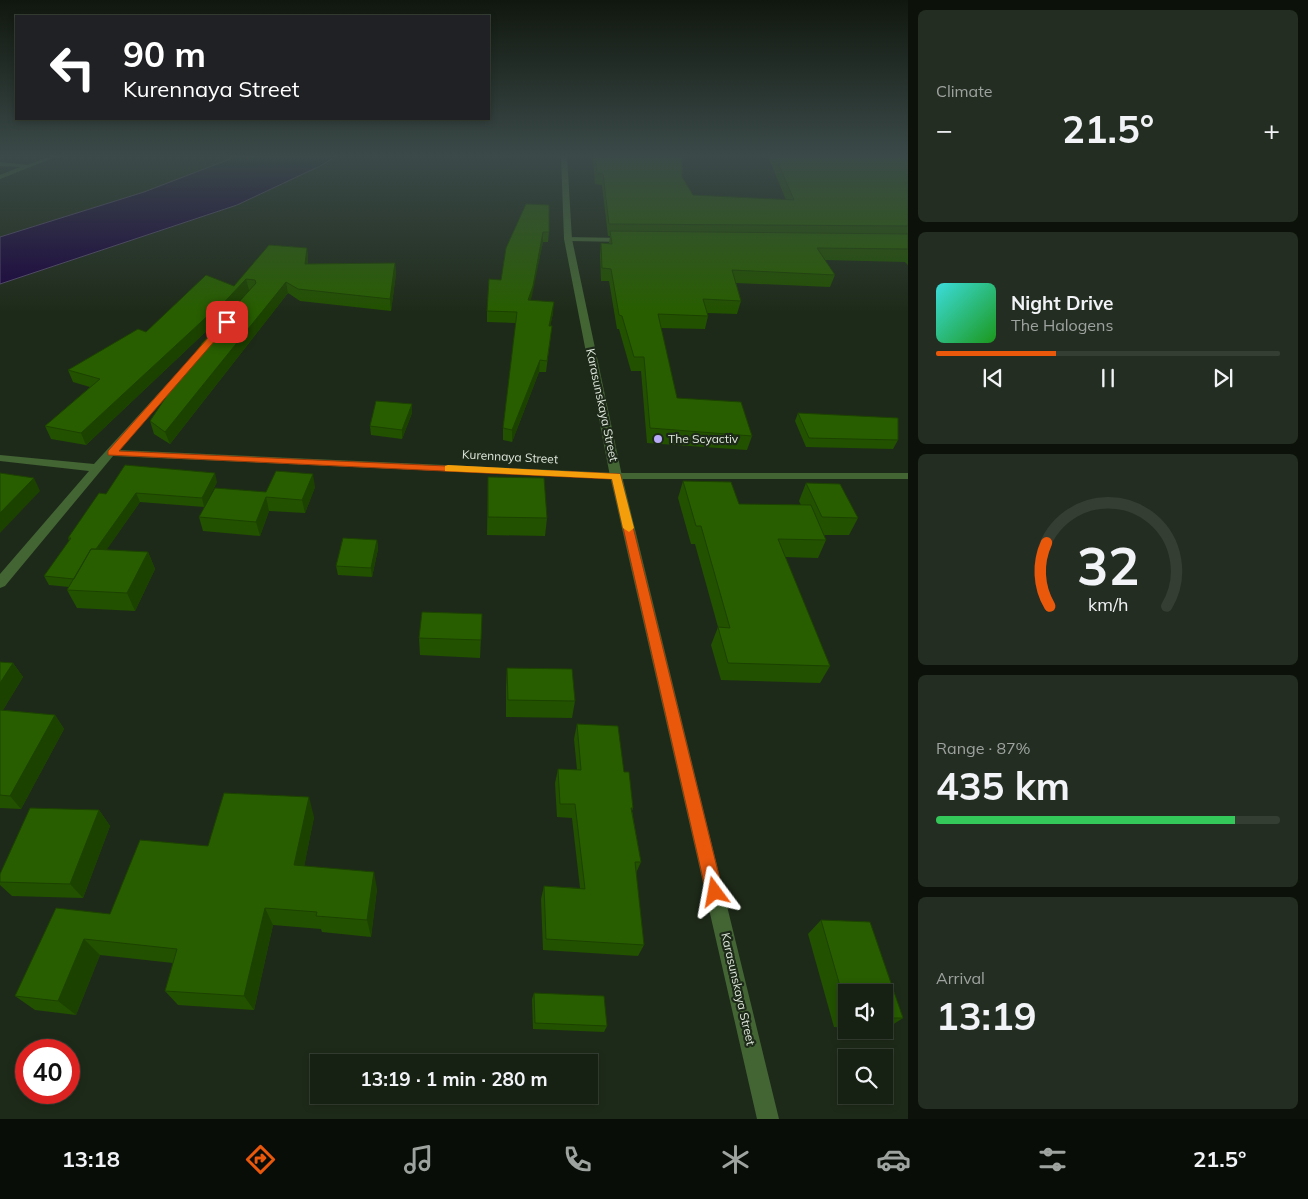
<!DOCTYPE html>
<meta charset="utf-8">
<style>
body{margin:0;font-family:Mulish,sans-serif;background:#232d21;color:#f1f3f6;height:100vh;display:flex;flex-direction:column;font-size:19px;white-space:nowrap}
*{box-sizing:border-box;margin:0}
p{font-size:16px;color:#9ea3a0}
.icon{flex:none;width:28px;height:28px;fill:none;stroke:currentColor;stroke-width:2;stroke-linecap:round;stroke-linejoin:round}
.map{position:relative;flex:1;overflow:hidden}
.sheet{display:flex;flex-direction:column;gap:10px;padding:10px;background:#0c120a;width:400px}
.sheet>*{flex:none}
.guide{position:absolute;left:15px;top:15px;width:475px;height:105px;border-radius:0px;box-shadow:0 2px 8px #0003,0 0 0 1px #353e33;background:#202124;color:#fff;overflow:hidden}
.buttons{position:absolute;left:838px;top:984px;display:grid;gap:10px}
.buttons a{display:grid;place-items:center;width:55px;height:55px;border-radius:0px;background:#162013;box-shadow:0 2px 8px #0003,0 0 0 1px #353e33;font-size:25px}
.speed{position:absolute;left:15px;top:1039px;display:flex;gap:10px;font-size:25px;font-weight:700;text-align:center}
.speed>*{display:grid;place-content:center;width:65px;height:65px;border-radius:50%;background:#162013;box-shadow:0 2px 8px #0003,0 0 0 1px #353e33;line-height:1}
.speed .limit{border:8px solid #d22;background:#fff;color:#111}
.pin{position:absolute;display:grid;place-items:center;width:42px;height:42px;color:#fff;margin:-21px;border-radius:10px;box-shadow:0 2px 8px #0006}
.me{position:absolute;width:55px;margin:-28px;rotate:347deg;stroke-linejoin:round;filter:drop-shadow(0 0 4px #0008)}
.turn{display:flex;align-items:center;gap:18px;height:105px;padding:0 25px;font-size:22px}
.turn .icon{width:65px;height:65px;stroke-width:2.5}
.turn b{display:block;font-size:35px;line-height:42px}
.big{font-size:38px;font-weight:700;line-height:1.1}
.sheet .card{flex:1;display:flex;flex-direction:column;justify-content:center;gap:8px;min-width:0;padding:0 18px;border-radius:8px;background:#232d21}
.sheet .dial{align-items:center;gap:0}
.dial svg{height:130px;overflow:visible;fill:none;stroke:#353e33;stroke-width:7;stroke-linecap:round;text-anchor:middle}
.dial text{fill:#f1f3f6;stroke:none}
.song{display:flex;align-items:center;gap:15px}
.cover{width:60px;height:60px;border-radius:8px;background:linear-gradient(135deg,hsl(180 70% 55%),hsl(120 70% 35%))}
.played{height:5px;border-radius:2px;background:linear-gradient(90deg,#ea580c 35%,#353e33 35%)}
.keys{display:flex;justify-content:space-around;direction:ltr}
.heat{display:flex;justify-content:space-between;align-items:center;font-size:28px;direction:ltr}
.charge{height:8px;border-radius:4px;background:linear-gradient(90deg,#34c759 87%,#353e33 0)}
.trip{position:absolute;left:310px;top:1054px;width:288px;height:50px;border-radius:0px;background:#162013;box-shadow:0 2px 8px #0003,0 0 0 1px #353e33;font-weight:700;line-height:50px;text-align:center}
.tab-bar{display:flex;height:80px;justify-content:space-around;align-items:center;background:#090d08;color:#9ea3a0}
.tab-bar .icon{width:35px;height:35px}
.tab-bar .selected{color:#ea580c}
.tab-bar b{font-size:22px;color:#f1f3f6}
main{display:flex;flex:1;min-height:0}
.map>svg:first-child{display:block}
.water{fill:#1a033f;stroke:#55476e}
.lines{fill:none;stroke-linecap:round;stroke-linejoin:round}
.service{fill:#436534;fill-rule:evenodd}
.minor{fill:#436534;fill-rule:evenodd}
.tertiary{fill:#436534;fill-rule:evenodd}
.wall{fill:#225100}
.shaded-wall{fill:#1c4200}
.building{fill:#285e00;stroke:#1c4200}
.route{fill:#ea580c;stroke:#983908}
.slow{fill:#f59e0b}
.poi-dot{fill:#b8abf7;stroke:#1e2a19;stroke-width:2}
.labels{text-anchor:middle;stroke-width:4.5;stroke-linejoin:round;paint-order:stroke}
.street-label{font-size:12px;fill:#dfe7dc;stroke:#1e2a19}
.poi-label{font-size:12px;fill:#dfe7dc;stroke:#1e2a19;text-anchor:start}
</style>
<main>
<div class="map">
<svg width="908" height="1119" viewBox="0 0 908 1119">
<rect width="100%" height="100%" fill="#1e2a19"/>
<!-- water -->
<path class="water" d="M 229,156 L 337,156 L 320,166 L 237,205 L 0,284 L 0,237 L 144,192 L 230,159 Z"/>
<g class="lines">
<!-- service -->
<path class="service" d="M 51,156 L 58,156 L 0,179 L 0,175 L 20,167 L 0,166 L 0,162 L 27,165 Z"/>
<!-- minor -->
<path class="minor" d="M 903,156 L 908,156 L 908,160 Z
M 565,237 L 625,238 L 629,240 L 625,242 L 568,241 L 564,239 Z
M 192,359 L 197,362 L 195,364 L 119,450 L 616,473 L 908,473 L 908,479 L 616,479 L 113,456 L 5,586 L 0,588 L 0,574 L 89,471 L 0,461 L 0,455 L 94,464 L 189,360 Z"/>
<!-- tertiary -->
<path class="tertiary" d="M 561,156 L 567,156 L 572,239 L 622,476 L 779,1119 L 757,1119 L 610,476 L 564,239 Z"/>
</g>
<!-- wall -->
<path class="wall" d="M 593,156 L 682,156 L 682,177 L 693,195 L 786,200 L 768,156 L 905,156 L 908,161 L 908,265 L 905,262 L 825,260 L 835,275 L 830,287 L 736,283 L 741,301 L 737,314 L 707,313 L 708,316 L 705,329 L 661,328 L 677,398 L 752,436 L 747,450 L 647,443 L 641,371 L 631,371 L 619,329 L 617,329 L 609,281 L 601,281 L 600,255 L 601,243 L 609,243 L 610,236 L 608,236 L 602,185 L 595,184 Z
M 526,204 L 549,232 L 548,242 L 543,242 L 530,300 L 553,313 L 550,326 L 552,326 L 546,372 L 539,372 L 512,442 L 503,440 L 503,428 L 516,323 L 487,322 L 487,311 L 501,280 Z
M 269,245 L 307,248 L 308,258 L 308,264 L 395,263 L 396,274 L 391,311 L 300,301 L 288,293 L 170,444 L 154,434 L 150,421 L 250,290 L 249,290 L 219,323 L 217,321 L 86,445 L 51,439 L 45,426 L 90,387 L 73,382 L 68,370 L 146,332 L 234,286 Z
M 412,404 L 412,413 L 402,439 L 371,435 L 370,426 Z
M 798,413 L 898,440 L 893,449 L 806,447 L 795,421 Z
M 488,477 L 547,518 L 545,536 L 487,535 Z
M 683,481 L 739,504 L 801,505 L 799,501 L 806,483 L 858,518 L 849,535 L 824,535 L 826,540 L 818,558 L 785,557 L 830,666 L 820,683 L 721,680 L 711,645 L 718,627 L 695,544 L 691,544 L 678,498 Z
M 217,482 L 204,507 L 140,502 L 106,550 L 148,552 L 155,569 L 135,611 L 77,608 L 67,590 L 69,587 L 49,585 L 44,576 L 69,541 L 68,538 L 106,494 Z
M 315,487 L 305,513 L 269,511 L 260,536 L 203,531 L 199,517 L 266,492 Z
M 377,540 L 378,549 L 372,577 L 338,575 L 336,566 Z
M 482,614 L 480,658 L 420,655 L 419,638 Z
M 0,662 L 13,663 L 23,677 L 3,710 L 55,715 L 64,729 L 21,809 L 0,808 Z
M 507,668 L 575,701 L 572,718 L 506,717 L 506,686 Z
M 577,724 L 624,772 L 633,808 L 632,811 L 641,862 L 636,873 L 644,945 L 638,956 L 543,950 L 541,899 L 544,886 L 580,888 L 572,818 L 557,817 L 555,783 L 558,769 L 577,770 L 574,739 Z
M 99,810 L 110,826 L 83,898 L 12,896 L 0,885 L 0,874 Z
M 314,817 L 304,866 L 377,889 L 371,937 L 322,932 L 321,929 L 273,925 L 254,1010 L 178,1005 L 165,991 L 173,963 L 100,955 L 76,1015 L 35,1010 L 15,996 L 110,914 L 208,846 Z
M 821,920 L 870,922 L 903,1018 L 886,1029 L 884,1029 L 884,992 L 846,992 L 846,1028 L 834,1027 L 808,934 Z
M 534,993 L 607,1026 L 604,1032 L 533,1029 L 532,999 Z"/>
<!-- shaded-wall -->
<path class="shaded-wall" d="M 543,232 L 543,242 L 532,296 L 527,311 L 528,300 Z
M 307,248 L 308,258 L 307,275 L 305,264 Z
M 395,263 L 396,274 L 391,311 L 390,299 Z
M 246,279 L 249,290 L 219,323 L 216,311 Z
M 286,282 L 288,293 L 170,444 L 165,432 Z
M 554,302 L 553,313 L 548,337 L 549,326 Z
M 214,310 L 217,321 L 86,445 L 81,433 Z
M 540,360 L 539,372 L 512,442 L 512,430 Z
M 412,404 L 412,413 L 402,439 L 402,430 Z
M 215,473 L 217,482 L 204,507 L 202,498 Z
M 313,474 L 315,487 L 305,513 L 302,500 Z
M 34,478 L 40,491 L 0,533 L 0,513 Z
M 136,493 L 140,502 L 80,588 L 75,579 Z
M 266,497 L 269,511 L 260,536 L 256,522 Z
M 377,540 L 378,549 L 372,577 L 371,568 Z
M 148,552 L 155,569 L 135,611 L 127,593 Z
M 13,663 L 23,677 L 0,715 L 0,683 Z
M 55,715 L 64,729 L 21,809 L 10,796 Z
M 309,797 L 314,817 L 301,883 L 294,865 Z
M 99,810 L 110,826 L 83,898 L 70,884 Z
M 374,872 L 377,889 L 371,937 L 367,920 Z
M 265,908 L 273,925 L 254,1010 L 244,996 Z
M 84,939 L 100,955 L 76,1015 L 58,1001 Z"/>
<!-- building -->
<path class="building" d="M 595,156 L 682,156 L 682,177 L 693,195 L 794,200 L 775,156 L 905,156 L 908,161 L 908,226 L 609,224 L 603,174 L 597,173 Z
M 526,204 L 549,205 L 549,232 L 543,232 L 533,286 L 528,300 L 554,302 L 549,326 L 552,326 L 547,361 L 540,360 L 512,430 L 503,428 L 517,312 L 487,311 L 489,279 L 501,280 L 506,248 Z
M 610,231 L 908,234 L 908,249 L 817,248 L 835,275 L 732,270 L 741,301 L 703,299 L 708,316 L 658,314 L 677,398 L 741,402 L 752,436 L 650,428 L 644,357 L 634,357 L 622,316 L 619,315 L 611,269 L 602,268 L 601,243 L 612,244 Z
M 269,245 L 307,248 L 305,264 L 395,263 L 390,299 L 298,289 L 286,282 L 165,432 L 150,421 L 202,343 L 256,283 L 255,280 L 246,279 L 216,311 L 214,310 L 81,433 L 45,426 L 100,379 L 68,370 L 138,329 L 146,332 L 206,275 L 234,286 Z
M 376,401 L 412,404 L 402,430 L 370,426 Z
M 798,413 L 898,418 L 898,440 L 809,438 Z
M 125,465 L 215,473 L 202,498 L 136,493 L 96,549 L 91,549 L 74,579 L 44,576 L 71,538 L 68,538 L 99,493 L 106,494 Z
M 276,471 L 313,474 L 302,500 L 266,497 L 256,522 L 199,517 L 215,488 L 266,492 Z
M 0,473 L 34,478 L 0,513 Z
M 488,477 L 544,478 L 547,518 L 488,517 Z
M 683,481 L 731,482 L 739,504 L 811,505 L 826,540 L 778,539 L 830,666 L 728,663 L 718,627 L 730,628 L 701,526 L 696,526 Z
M 806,483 L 840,484 L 858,518 L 822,517 Z
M 343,538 L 377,540 L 371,568 L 336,566 Z
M 91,549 L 148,552 L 127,593 L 67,590 Z
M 422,612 L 482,614 L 481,640 L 419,638 Z
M 0,662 L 13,663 L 0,683 Z
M 507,668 L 572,669 L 575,701 L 508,700 Z
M 0,710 L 55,715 L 10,796 L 0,795 Z
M 577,724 L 618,726 L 624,772 L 629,772 L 633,808 L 631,808 L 641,862 L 635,862 L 644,945 L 546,939 L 544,886 L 585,889 L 575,804 L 560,804 L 558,769 L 581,770 Z
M 224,793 L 309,797 L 294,865 L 374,872 L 367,920 L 316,916 L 317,912 L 265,908 L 244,996 L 165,991 L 177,949 L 84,939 L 58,1001 L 15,996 L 56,908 L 110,914 L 140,840 L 208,846 Z
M 30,808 L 99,810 L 70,884 L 0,882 L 0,874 Z
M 821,920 L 870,922 L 903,1018 L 884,1018 L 884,992 L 846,992 L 846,1007 Z
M 534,993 L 604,996 L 607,1026 L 535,1023 Z"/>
<!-- sky -->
<linearGradient id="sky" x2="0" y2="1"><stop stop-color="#10170e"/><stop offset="0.5" stop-color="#3b4a49"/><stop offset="1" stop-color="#3b4a49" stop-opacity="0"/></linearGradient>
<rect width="908" height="312" fill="url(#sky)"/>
<!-- route -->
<path class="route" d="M 224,320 L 231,322 L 119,451 L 620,474 L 723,892 L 720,898 L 715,900 L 709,898 L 706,892 L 612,479 L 108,455 L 108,451 Z"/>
<!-- slow -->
<path class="slow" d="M 448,465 L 620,474 L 634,528 L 629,532 L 623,528 L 612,479 L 445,471 L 445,466 Z"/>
<!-- markers -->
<circle class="poi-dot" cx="658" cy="439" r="5"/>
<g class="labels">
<!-- street labels -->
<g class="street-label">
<text transform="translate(602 405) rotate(78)" y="4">Karasunskaya Street</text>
<text transform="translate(510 457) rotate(3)" y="4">Kurennaya Street</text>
<text transform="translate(738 989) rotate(77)" y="4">Karasunskaya Street</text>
</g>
<!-- poi labels -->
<g class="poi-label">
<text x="668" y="443">The Scyactiv</text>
</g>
</g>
</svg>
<div class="buttons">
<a><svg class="icon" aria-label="sound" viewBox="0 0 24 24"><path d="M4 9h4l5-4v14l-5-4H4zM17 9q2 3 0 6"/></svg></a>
<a><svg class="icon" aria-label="search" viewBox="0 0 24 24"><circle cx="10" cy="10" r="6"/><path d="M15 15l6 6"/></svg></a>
</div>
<div class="speed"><div class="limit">40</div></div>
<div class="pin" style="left:227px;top:322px;background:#d93025"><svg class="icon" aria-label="arrive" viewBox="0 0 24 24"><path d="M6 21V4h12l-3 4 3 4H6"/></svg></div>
<svg class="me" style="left:715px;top:892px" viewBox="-20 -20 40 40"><path d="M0-17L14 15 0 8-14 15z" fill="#ea580c" stroke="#fff" stroke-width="4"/></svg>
<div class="trip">13:19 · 1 min · 280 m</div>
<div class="guide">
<div class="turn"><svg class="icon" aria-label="left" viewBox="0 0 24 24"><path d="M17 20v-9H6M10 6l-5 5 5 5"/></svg><div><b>90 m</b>Kurennaya Street</div></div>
</div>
</div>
<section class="sheet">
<div class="card"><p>Climate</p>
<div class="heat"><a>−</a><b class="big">21.5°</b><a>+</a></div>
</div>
<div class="card">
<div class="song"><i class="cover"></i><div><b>Night Drive</b><p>The Halogens</p></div></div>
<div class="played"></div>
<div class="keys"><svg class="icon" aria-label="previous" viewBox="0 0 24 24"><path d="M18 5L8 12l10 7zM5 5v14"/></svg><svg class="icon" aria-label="pause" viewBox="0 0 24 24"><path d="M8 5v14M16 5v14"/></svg><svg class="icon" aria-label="next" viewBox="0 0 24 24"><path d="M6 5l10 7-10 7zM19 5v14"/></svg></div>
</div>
<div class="card dial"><svg viewBox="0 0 100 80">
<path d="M14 69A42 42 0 1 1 86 69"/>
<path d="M14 69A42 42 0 0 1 12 30" stroke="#ea580c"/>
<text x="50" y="56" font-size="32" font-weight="700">32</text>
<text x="50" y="72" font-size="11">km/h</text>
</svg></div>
<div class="card"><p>Range · 87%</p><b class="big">435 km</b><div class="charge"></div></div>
<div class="card"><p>Arrival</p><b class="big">13:19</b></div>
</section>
</main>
<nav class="tab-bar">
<b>13:18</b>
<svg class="icon selected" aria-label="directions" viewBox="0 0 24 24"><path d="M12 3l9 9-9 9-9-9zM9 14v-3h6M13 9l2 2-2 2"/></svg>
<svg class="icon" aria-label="music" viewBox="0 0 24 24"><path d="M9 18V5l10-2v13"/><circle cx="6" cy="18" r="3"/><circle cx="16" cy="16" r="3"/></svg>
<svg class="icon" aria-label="phone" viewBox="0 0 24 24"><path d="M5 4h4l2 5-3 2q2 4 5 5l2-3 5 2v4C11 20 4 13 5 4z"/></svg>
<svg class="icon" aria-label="climate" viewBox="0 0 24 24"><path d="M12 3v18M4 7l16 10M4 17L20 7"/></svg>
<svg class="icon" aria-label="car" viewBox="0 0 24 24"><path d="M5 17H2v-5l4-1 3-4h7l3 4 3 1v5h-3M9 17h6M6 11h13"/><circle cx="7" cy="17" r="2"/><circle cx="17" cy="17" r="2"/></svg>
<svg class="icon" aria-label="filters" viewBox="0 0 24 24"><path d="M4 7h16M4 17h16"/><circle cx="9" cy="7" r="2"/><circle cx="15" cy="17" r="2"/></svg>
<b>21.5°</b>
</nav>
